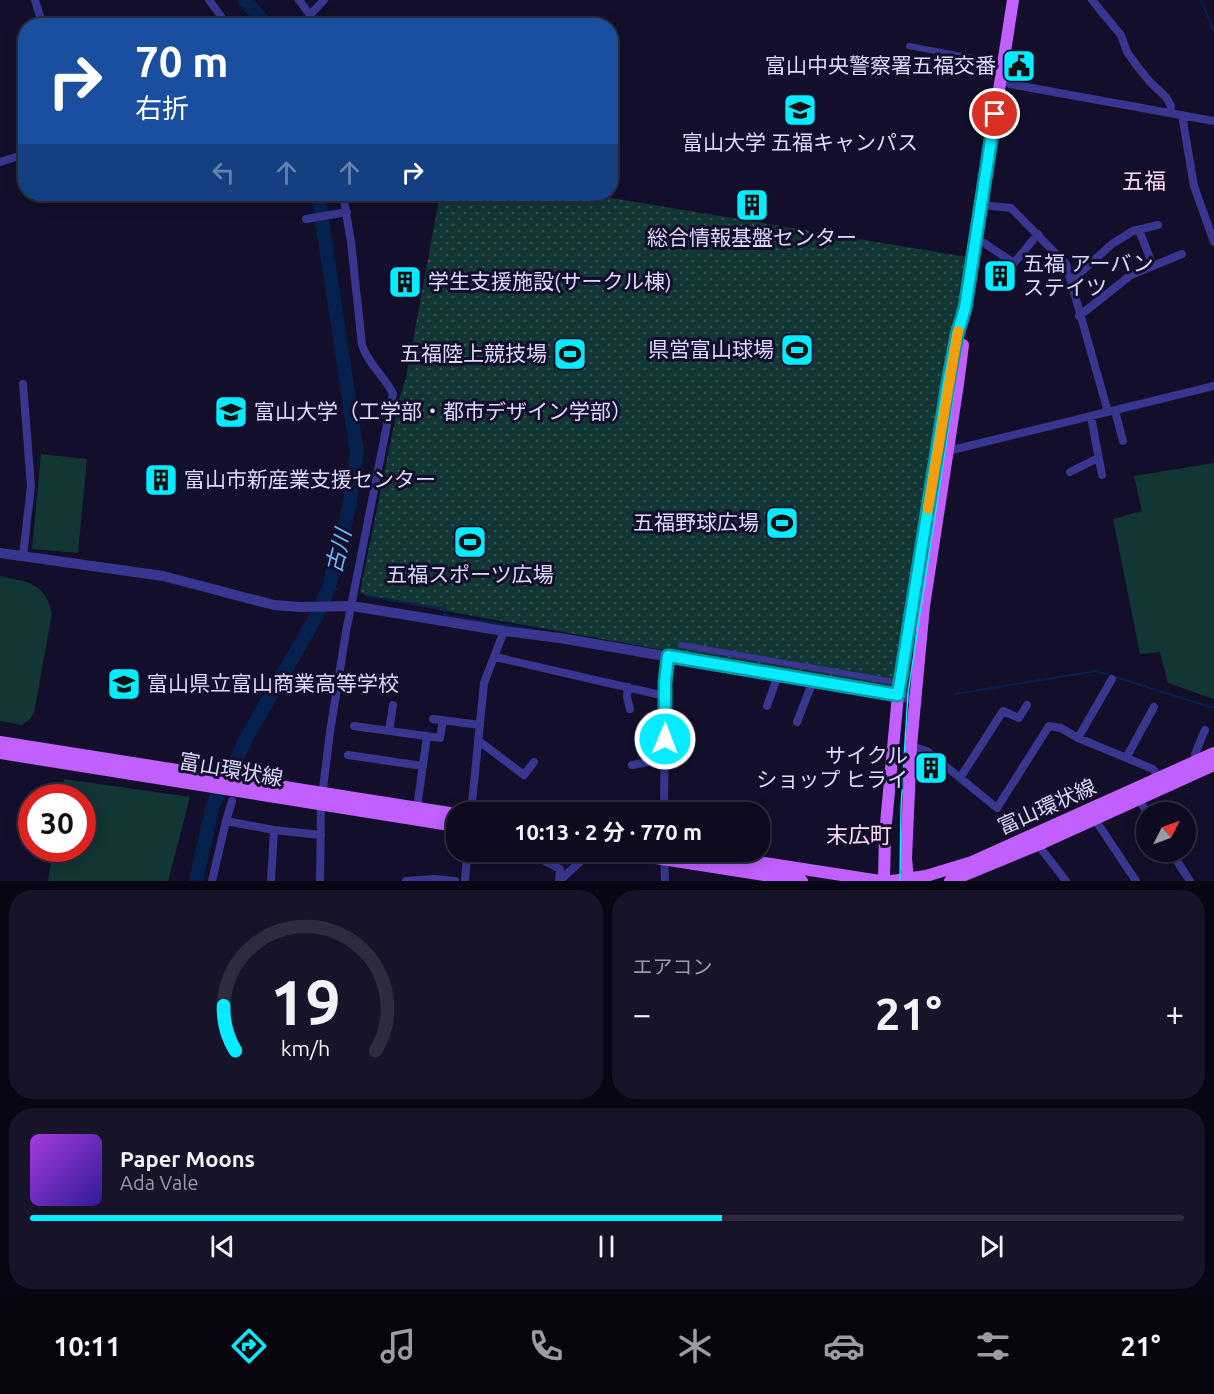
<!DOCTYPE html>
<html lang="ja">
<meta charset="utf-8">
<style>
body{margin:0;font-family:Ubuntu,"Noto Sans JP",sans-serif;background:#171429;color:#f1f3f6;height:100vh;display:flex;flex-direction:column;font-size:22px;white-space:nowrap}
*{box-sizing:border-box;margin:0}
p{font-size:20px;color:#9b9ba5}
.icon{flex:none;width:33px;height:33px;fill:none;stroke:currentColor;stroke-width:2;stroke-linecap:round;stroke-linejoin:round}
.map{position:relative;height:881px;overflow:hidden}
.drawer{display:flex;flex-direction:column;gap:9px;padding:9px;background:#080612;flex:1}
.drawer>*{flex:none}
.top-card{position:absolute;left:18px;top:18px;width:600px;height:183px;border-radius:24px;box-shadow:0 3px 15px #0003,0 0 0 2px #2e2b3e;background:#1a4fa0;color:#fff;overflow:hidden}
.needle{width:39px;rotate:48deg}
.tools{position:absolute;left:1136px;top:802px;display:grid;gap:12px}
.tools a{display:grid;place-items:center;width:60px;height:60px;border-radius:50%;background:#0e0b20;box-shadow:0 3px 15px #0003,0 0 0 2px #2e2b3e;font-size:30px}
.speed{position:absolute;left:18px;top:784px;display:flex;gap:12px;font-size:30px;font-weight:700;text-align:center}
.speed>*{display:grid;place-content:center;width:78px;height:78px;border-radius:50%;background:#0e0b20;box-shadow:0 3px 15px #0003,0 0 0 2px #2e2b3e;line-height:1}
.speed .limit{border:9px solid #d22;background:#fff;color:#111}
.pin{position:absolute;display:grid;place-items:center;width:51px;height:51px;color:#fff;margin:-26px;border:3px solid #fff;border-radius:50%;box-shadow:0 2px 6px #0007}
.me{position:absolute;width:66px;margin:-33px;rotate:1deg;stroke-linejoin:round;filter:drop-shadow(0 0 4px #0008)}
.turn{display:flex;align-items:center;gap:21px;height:126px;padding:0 18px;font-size:27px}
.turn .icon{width:78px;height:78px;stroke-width:2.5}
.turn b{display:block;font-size:42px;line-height:51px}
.lanes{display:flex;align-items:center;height:57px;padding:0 18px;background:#0003;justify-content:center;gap:30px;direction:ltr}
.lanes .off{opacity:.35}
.big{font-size:45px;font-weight:700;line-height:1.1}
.drawer .tile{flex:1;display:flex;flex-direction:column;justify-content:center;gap:9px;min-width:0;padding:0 21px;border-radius:24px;background:#171429}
.drawer .dial{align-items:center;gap:0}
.dial svg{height:156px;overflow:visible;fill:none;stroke:#2e2b3e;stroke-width:7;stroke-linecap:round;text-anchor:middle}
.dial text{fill:#f1f3f6;stroke:none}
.song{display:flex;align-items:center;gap:18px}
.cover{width:72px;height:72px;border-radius:9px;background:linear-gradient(135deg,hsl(280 70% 55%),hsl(250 70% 35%))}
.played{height:6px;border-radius:3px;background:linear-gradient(90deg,#05ebff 60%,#2e2b3e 60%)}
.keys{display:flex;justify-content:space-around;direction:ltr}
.heat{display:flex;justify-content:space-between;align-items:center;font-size:33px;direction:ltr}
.drawer .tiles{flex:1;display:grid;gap:9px;grid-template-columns:1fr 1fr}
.tile:last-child{grid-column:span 2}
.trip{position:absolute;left:446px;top:802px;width:324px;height:60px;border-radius:24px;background:#0e0b20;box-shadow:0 3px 15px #0003,0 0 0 2px #2e2b3e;font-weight:700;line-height:60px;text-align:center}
.tabs{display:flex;height:96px;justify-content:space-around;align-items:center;background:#06040d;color:#9b9ba5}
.tabs .icon{width:42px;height:42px}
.tabs .active{color:#05ebff}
.tabs b{font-size:27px;color:#f1f3f6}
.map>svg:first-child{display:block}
.grass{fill:#113634}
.park{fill:url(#park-dots)}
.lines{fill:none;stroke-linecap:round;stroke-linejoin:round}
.stream{stroke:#06214d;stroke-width:2}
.river{stroke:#06214d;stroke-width:14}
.pedestrian{stroke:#38368e;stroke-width:6}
.minor{stroke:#38368e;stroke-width:8}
.tertiary{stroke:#38368e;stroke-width:10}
.primary{stroke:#c160ff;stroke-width:12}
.tram{stroke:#05ebff;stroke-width:1.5}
.route-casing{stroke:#0399a6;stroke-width:15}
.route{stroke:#05ebff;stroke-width:10}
.slow{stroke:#f59e0b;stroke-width:10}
.labels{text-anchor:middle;stroke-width:6;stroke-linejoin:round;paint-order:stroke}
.poi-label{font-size:21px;fill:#ddd9ff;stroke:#130f2b;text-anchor:end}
.street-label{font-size:21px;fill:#ddd9ff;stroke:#130f2b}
.neighbourhood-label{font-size:22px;fill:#ffdbf3;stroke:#130f2b}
.water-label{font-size:22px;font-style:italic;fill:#67bcff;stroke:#130f2b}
</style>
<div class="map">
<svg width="1214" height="881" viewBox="0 0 1214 881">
<defs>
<pattern id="park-dots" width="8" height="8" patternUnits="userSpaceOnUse" patternTransform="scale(1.5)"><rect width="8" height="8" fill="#113634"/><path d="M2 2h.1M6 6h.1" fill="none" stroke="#335252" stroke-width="1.8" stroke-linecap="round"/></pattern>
</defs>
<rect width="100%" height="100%" fill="#130f2b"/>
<!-- grass -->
<path class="grass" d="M 41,454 L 87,459 L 78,553 L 32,549 Z
M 1214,463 L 1214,699 L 1168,683 L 1160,652 L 1140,654 L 1113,519 L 1142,511 L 1134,476 Z
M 0,576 C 29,583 44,581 52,613 L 34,713 L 30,719 L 22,725 L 0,721 Z
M 64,779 L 190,797 L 168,881 L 48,881 L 53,849 L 82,849 L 82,798 L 61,798 Z"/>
<!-- park -->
<path class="park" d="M 440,194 L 587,194 L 967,257 L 933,477 L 891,691 L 369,597 L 360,592 L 399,400 L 406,378 Z"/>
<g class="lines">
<!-- stream -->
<path class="stream" d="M 1201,0 L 1214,31
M 1096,11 L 1112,30
M 329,587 L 337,589
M 366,596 L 445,609 L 444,615 L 530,629
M 696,656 L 888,687
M 955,694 L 1096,671 L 1214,708"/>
<!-- river -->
<path class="river" d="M 244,0 L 268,26
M 196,881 L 213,805 L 248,735 L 316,617 L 329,587 L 350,503 L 357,452 L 318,194"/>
<!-- pedestrian -->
<path class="pedestrian" d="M 909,46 L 989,61 L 994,59
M 681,645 L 894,682"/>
<!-- minor -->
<path class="minor" d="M 35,0 L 43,26
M 209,0 L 228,26
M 299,0 L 310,15 L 312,26
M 1092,0 L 1121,35 L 1127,52 L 1137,66 L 1150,82 L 1166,97 L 1171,106 L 1170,113
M 310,15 L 324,0
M 1001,78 L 1010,84 L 1214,121
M 1182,115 L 1194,186 L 1214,242
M 0,162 L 26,154
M 982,205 L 1011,208 L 1066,264 L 1108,412
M 306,219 L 347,212
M 1139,230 L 1153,266
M 976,241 L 984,243 L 1014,263 L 1038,234
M 1072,280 L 1112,244 L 1133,231 L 1158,225
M 1079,316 L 1131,275 L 1182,254
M 1115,411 L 1123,441
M 1091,417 L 1102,475
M 948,451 L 1214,386
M 1070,472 L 1098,458
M 23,556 L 31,486 L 23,384
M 495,657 L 665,696
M 628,687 L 627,697 L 630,709
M 767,706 L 778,675
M 433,719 L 480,725
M 797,722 L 813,681
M 354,726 L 440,738 L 443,720
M 389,731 L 393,705
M 1078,738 L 1112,679
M 479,741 L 524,775 L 534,762
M 911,746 L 927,751 L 997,808 L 1049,726 L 1061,728 L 1078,738 L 1153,769 L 1161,780
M 348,755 L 423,766
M 1126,758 L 1154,707
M 1197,761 L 1195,754 L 1205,730
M 632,765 L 664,759
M 960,778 L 1003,711 L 1019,718 L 1027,705
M 1137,795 L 1147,813
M 417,808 L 427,736
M 471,813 L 484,683 L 504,631
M 664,813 L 665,682 L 668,656
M 1092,815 L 1136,881
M 226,821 L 232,801
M 1038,839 L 1042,850 L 1066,881
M 664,852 L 665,881
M 1171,852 L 1190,881
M 546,862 L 560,869 L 559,881
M 212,881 L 226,821 L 274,830 L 321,835
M 271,881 L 274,830
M 320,881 L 321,805 L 330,732 L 346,632 L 393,394 C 385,376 369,366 362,345 L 351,242 L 343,194
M 406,881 L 435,879
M 435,881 L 435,879 L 455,881
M 465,881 L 467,852
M 559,881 L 591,852"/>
<!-- tertiary -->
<path class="tertiary" d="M 0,553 L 163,576 L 274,605 L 300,607 L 352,606 L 504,631 L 560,638 L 915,699"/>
<!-- primary -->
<path class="primary" d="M 0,742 L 456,814
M 0,753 L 456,826
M 618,852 L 802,881
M 694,852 L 880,881
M 884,881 L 885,834 L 898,695 L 948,383 L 957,335 L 965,308 L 1013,0
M 892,881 L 926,876 L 972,862 L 1214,753
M 908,881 L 906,858 L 911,746 L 924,606 L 958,384 L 963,345
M 950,881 L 1040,844 L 1214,765"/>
<!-- tram -->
<path class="tram" d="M 900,881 L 901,809 L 908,693 L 954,391"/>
</g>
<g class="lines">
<!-- route casing -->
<g class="route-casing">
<path id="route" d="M 665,739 L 665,682 L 668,656 L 898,695 L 948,383 L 957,335 L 965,308 L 995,114"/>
</g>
<!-- route -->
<use href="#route" class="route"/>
<!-- slow -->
<path class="slow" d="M 928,509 L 958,331"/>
</g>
<!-- icons -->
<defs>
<g id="civic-square" transform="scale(1.725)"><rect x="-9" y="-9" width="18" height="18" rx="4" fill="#05ebff" stroke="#130f2b"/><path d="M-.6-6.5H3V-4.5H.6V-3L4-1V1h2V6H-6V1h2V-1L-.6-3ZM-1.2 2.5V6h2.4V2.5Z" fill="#111"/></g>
<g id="university-square" transform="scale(1.725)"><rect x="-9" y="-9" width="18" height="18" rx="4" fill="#05ebff" stroke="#130f2b"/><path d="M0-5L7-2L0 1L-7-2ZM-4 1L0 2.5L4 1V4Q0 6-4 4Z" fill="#111"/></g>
<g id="building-square" transform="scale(1.725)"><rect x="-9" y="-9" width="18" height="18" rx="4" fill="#05ebff" stroke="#130f2b"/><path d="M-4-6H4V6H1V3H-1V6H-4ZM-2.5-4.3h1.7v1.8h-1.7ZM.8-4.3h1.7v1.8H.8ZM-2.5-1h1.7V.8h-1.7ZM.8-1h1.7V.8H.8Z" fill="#111"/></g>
<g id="stadium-square" transform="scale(1.725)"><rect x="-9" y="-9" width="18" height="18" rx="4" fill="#05ebff" stroke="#130f2b"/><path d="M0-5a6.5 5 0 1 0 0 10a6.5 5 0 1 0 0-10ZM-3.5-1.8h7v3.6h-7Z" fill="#111"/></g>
<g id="school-square" transform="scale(1.725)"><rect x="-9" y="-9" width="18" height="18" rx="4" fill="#05ebff" stroke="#130f2b"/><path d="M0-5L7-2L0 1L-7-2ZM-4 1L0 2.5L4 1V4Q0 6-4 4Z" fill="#111"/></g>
</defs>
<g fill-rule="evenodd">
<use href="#civic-square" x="1019" y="66"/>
<use href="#university-square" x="800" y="110"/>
<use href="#building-square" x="752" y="205"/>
<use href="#building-square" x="1000" y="276"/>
<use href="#building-square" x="405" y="282"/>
<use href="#stadium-square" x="797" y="350"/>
<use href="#stadium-square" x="570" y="354"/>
<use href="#university-square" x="231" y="412"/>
<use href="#building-square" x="161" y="480"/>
<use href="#stadium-square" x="782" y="523"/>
<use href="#stadium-square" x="470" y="542"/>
<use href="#school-square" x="124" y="684"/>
<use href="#building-square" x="931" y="768"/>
</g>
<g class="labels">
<!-- poi labels -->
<g class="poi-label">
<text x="996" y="73">富山中央警察署五福交番</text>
<text x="800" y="150" text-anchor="middle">富山大学 五福キャンパス</text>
<text x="752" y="245" text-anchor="middle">総合情報基盤センター</text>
<text x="1023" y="271" text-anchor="start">五福 アーバン<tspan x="1023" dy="24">ステイツ</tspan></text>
<text x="428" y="289" text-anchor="start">学生支援施設(サークル棟)</text>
<text x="774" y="357">県営富山球場</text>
<text x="547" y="361">五福陸上競技場</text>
<text x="254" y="419" text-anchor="start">富山大学（工学部・都市デザイン学部）</text>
<text x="184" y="487" text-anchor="start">富山市新産業支援センター</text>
<text x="759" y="530">五福野球広場</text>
<text x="470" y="582" text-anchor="middle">五福スポーツ広場</text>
<text x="147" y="691" text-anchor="start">富山県立富山商業高等学校</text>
<text x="908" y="763">サイクル<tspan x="908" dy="24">ショップ ヒライ</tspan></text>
</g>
<!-- street labels -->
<g class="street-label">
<text transform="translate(231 770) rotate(10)" y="7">富山環状線</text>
<text transform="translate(1047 807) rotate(-24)" y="7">富山環状線</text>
</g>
<!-- neighbourhood labels -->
<g class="neighbourhood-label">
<text x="1144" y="189">五福</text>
<text x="859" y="843">末広町</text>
</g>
<!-- water labels -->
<g class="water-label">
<text transform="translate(338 551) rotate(-76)" y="8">古川</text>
</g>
</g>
</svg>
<div class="tools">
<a><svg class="needle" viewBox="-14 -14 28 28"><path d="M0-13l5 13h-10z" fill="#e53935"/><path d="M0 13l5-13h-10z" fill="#9b9ba5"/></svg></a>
</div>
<div class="speed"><div class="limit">30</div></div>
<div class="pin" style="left:995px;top:114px;background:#d93025"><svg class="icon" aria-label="arrive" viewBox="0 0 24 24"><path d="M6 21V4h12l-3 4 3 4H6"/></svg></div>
<svg class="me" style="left:665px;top:739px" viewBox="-20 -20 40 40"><circle r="17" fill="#05ebff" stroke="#fff" stroke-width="3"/><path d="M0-11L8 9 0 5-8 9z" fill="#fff"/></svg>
<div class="trip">10:13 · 2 分 · 770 m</div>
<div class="top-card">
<div class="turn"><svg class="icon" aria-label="right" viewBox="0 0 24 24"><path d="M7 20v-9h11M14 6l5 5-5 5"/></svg><div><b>70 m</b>右折</div></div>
<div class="lanes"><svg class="icon off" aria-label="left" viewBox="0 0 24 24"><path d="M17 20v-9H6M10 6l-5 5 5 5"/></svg><svg class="icon off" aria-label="ahead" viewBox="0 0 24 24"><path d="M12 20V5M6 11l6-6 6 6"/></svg><svg class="icon off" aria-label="ahead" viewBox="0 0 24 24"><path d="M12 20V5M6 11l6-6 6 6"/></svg><svg class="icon" aria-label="right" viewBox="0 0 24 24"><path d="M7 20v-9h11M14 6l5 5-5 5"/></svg></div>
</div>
</div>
<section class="drawer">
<div class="tiles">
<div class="tile dial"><svg viewBox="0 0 100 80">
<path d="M14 69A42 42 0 1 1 86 69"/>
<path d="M14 69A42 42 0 0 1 8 46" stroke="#05ebff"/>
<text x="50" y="56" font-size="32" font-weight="700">19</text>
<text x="50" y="72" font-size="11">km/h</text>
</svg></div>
<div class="tile"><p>エアコン</p>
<div class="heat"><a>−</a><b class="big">21°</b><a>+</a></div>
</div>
<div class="tile">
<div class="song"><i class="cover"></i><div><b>Paper Moons</b><p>Ada Vale</p></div></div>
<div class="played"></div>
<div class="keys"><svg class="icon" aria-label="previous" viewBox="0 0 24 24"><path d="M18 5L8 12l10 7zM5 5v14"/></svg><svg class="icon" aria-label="pause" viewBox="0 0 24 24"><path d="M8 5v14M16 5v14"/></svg><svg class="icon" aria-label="next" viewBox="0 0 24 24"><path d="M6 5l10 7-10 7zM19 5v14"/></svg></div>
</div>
</div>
</section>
<nav class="tabs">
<b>10:11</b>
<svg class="icon active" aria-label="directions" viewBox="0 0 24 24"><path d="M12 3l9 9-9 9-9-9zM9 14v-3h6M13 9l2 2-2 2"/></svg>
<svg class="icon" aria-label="music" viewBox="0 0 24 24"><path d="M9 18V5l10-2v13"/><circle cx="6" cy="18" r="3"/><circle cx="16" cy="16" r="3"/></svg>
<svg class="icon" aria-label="phone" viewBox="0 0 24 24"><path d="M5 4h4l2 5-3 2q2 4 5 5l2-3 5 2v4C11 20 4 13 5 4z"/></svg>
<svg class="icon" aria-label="climate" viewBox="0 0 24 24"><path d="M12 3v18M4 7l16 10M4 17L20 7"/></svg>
<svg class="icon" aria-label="car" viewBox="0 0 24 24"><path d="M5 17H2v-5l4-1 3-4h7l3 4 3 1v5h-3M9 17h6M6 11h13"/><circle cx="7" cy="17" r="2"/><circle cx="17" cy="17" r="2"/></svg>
<svg class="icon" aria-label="filters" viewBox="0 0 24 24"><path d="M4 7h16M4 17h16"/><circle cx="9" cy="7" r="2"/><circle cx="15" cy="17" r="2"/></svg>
<b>21°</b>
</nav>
